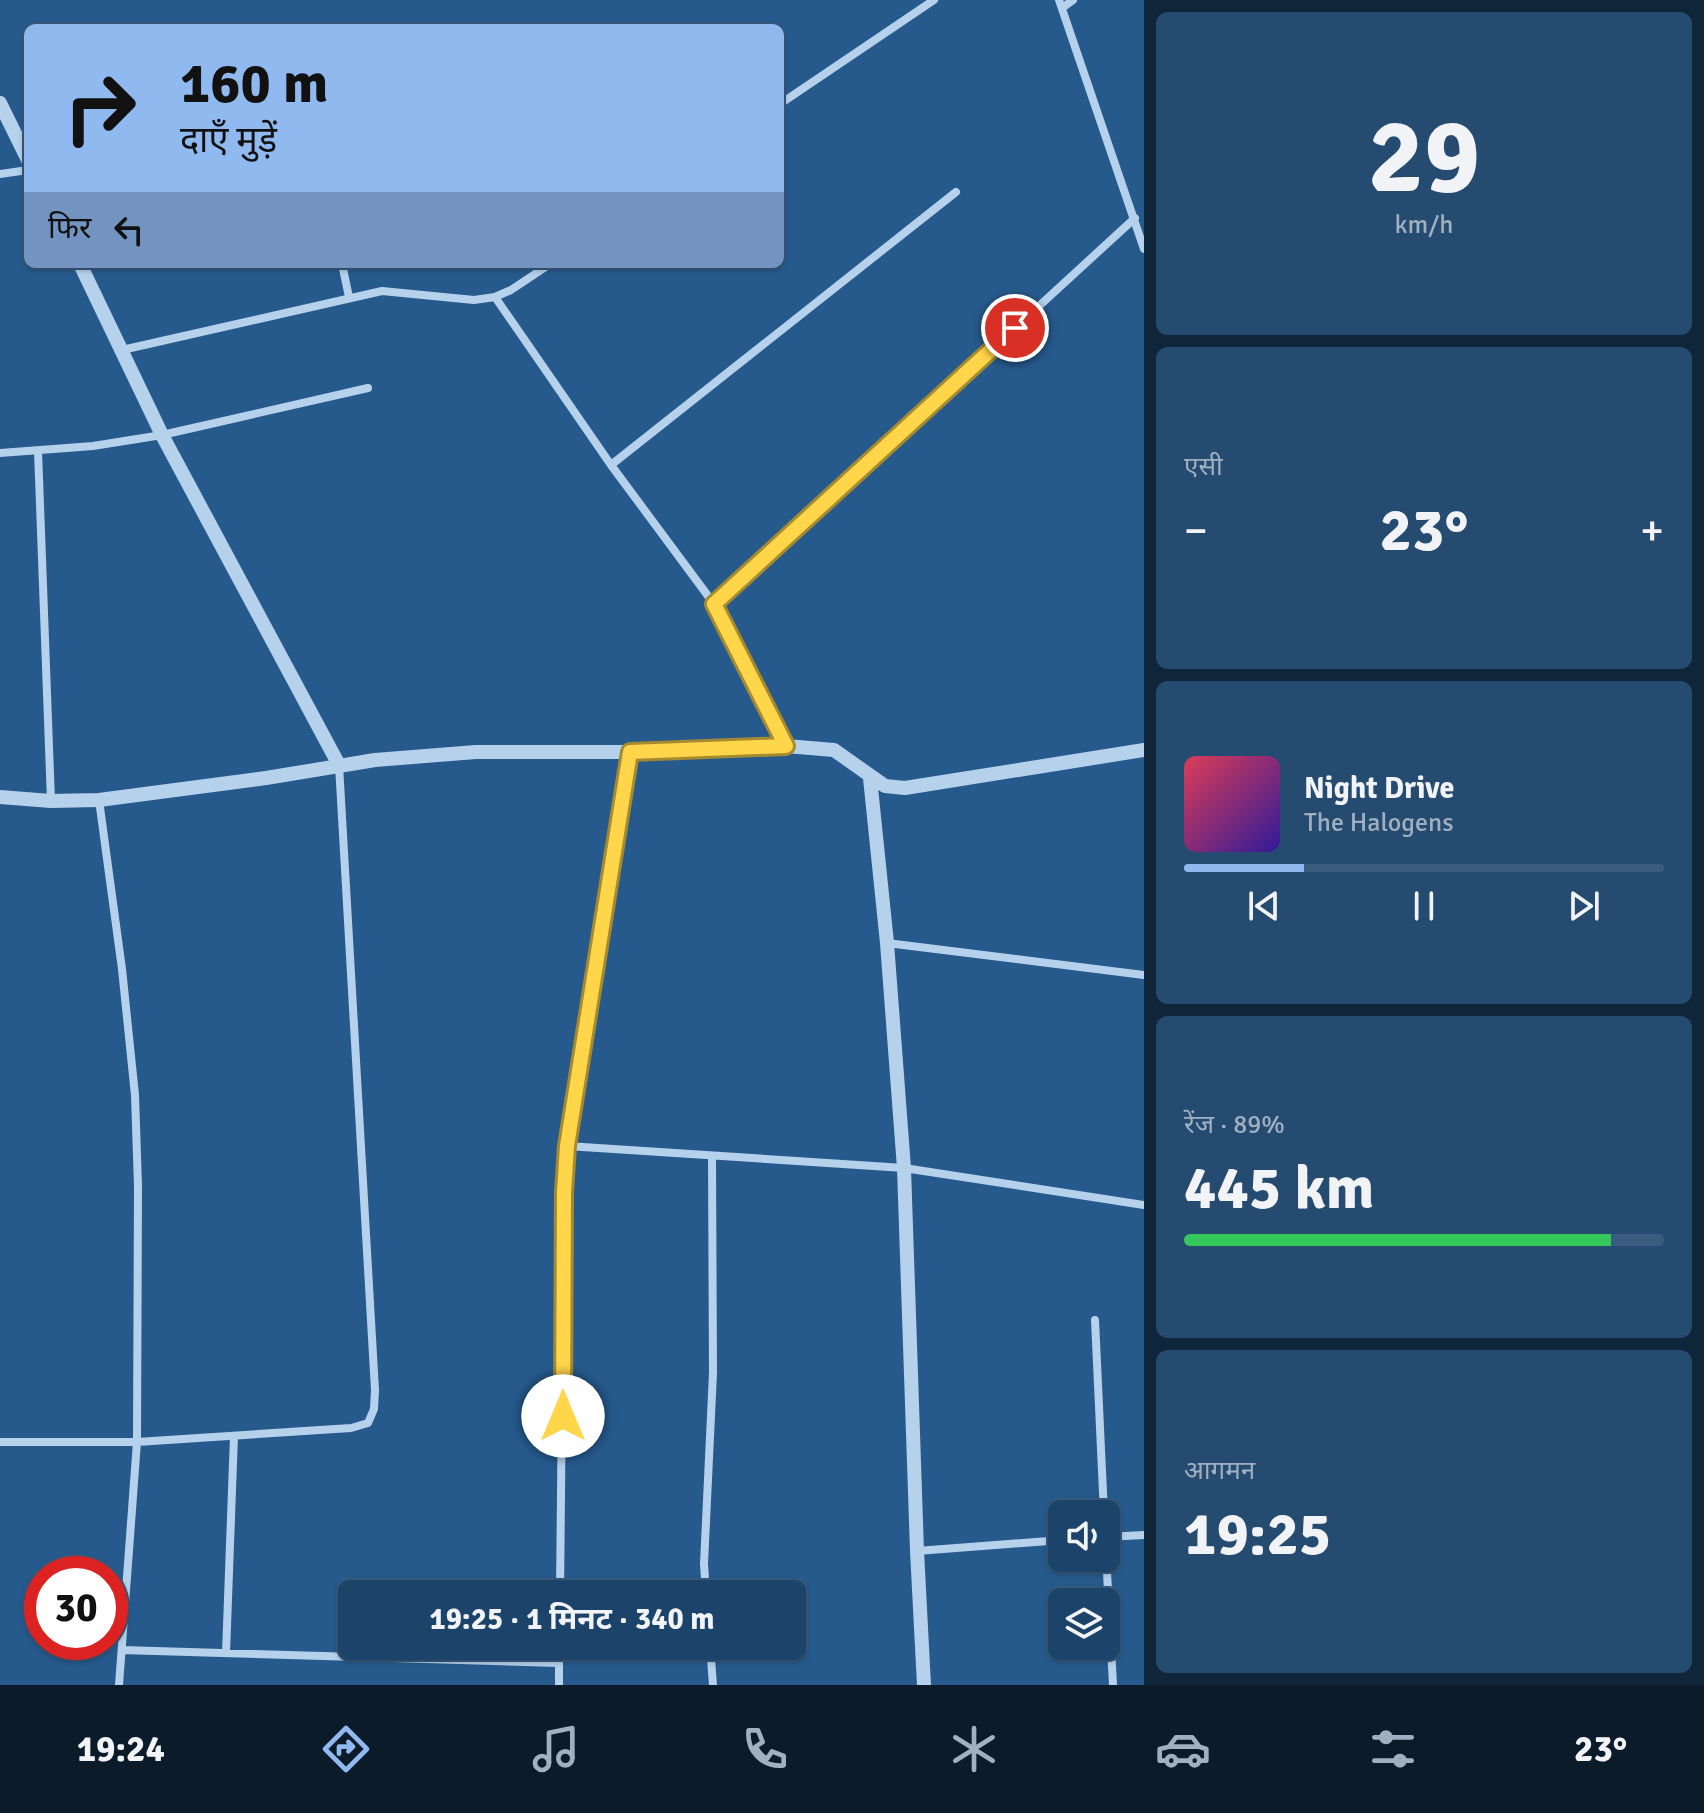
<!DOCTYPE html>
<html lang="hi">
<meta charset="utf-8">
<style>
body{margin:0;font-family:Signika,"Noto Sans Devanagari",sans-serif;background:#254b70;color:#f1f3f6;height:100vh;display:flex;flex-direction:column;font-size:30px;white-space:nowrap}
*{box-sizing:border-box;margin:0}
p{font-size:26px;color:#a0b0c1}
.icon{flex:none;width:44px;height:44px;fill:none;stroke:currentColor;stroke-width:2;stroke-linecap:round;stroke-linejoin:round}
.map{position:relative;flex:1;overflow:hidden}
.side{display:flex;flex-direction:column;gap:12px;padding:12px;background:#0f253a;width:560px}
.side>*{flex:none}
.guide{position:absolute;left:24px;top:24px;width:760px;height:244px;border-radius:12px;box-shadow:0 2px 6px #0004,0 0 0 2px #3a5c7e;background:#90b9f0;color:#111;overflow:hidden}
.tools{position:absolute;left:1048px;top:1500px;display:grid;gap:16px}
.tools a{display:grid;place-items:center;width:72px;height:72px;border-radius:12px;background:#1c446a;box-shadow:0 2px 6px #0004,0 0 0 2px #3a5c7e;font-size:40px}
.speed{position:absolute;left:24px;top:1556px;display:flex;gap:16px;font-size:40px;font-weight:700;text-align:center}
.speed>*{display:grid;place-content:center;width:104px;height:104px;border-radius:50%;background:#1c446a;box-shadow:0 2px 6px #0004,0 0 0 2px #3a5c7e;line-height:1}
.speed .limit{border:12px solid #d22;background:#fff;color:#111}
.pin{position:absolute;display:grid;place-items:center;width:68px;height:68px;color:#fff;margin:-34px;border:4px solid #fff;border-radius:50%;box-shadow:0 2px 8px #0007}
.me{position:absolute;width:88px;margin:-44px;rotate:0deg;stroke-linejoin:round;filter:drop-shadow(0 0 6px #0008)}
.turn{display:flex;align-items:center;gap:28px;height:168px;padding:0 24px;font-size:36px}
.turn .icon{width:104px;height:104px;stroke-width:2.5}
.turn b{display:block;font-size:56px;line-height:68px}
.then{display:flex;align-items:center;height:76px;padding:0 24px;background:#0003;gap:16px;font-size:30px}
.big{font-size:60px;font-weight:700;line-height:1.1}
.side .widget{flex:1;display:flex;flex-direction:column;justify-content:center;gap:12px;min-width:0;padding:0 28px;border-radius:12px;background:#254b70}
.side .dial{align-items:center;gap:0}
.dial b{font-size:104px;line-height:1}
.song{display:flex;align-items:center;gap:24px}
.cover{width:96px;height:96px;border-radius:12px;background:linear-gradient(135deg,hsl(350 70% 55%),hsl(250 70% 35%))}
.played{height:8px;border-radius:4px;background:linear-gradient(90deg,#90b9f0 25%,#3a5c7e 25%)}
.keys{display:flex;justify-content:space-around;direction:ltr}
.heat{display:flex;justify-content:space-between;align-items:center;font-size:44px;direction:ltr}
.charge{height:12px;border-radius:6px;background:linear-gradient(90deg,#34c759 89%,#3a5c7e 0)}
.trip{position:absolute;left:338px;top:1580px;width:468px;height:80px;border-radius:12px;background:#1c446a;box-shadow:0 2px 6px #0004,0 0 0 2px #3a5c7e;font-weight:700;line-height:80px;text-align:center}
.dock{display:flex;height:128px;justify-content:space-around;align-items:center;background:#0b1b2a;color:#a0b0c1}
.dock .icon{width:56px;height:56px}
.dock .on{color:#90b9f0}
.dock b{font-size:36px;color:#f1f3f6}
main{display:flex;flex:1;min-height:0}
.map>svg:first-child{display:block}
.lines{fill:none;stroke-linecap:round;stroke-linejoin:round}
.minor{stroke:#b6d1eb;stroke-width:8}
.tertiary{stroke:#b6d1eb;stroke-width:14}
.route-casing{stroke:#a68a30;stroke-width:20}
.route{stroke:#ffd54a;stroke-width:14}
</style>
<main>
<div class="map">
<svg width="1144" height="1685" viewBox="0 0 1144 1685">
<rect width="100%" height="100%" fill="#265a8d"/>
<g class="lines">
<!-- minor -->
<path class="minor" d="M 1059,0 L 1144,249
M 1062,8 L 1073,0
M 780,104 L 934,0
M 0,174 L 28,170
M 342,264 L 349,297
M 495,297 L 611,465 L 714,604 L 786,746
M 122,350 L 382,291 L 474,300 L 495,297 L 511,290 L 550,264
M 38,451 L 51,801
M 0,453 L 93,446 L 162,435 L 368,388
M 611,465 L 956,192
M 714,604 L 1135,218
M 99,800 L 122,969 L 135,1095 L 138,1186 L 137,1442 L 119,1685
M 887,943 L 1144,975
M 567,1146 L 904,1168 L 1144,1205
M 1095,1320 L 1104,1514
M 0,1442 L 137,1442 L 351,1428 L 368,1423 L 374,1409 L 375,1390 L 339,765
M 1106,1537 L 1144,1535
M 917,1551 L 1062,1540
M 1106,1553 L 1113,1685
M 560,1594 L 564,1192 L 567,1146 L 630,752
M 706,1594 L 704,1564 L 713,1373 L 712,1157
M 710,1646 L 713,1685
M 122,1650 L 559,1663
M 226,1653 L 234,1436
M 559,1685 L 559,1646"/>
<!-- tertiary -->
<path class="tertiary" d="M 0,103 L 28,160
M 80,264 L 162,435 L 339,765
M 870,778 L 887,943 L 904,1168 L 917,1551 L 924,1685
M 0,797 L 51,801 L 99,800 L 266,778 L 375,760 L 476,752 L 630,752 L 786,746 L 834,750 L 885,786 L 905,788 L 1144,750"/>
</g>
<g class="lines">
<!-- route casing -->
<g class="route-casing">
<path id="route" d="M 563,1416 L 564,1192 L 567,1146 L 630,752 L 786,746 L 714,604 L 1015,328"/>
</g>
<!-- route -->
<use href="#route" class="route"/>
</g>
</svg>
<div class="tools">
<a><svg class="icon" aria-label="sound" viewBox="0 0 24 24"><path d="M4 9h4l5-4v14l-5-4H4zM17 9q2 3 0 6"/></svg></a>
<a><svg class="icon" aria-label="layers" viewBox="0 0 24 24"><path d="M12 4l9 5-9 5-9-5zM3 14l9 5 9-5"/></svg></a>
</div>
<div class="speed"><div class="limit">30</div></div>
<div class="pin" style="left:1015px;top:328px;background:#d93025"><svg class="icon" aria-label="arrive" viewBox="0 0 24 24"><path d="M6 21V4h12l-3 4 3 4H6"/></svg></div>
<svg class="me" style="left:563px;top:1416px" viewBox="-20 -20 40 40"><circle r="19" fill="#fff"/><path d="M0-13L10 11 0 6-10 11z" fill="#ffd54a"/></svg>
<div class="trip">19:25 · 1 मिनट · 340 m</div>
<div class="guide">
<div class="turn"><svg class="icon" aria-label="right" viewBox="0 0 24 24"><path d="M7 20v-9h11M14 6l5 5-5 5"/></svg><div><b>160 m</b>दाएँ मुड़ें</div></div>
<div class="then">फिर<svg class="icon" aria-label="left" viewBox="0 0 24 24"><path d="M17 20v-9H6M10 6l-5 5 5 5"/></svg></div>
</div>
</div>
<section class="side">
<div class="widget dial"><b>29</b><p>km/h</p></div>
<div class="widget"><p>एसी</p>
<div class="heat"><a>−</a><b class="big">23°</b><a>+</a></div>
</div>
<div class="widget">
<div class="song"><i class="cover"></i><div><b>Night Drive</b><p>The Halogens</p></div></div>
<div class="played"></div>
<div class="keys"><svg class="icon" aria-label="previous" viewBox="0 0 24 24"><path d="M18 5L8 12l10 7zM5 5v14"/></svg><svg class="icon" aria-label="pause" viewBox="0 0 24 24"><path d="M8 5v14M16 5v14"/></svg><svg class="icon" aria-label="next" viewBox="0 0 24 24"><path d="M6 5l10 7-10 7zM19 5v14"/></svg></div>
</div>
<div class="widget"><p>रेंज · 89%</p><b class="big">445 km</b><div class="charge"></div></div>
<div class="widget"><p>आगमन</p><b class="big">19:25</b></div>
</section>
</main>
<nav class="dock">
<b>19:24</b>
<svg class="icon on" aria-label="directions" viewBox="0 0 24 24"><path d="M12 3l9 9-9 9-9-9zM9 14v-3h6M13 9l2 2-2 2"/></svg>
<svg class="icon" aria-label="music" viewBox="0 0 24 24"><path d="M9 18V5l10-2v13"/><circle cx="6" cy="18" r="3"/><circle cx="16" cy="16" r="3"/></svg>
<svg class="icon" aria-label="phone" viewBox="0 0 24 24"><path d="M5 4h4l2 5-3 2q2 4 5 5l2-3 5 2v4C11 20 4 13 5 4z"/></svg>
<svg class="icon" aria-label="climate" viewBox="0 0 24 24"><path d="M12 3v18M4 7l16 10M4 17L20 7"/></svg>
<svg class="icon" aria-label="car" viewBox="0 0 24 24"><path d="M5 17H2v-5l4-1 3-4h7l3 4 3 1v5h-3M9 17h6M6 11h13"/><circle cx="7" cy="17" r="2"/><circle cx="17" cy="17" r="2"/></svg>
<svg class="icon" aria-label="filters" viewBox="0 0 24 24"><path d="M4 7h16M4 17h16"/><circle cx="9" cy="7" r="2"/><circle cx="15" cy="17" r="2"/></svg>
<b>23°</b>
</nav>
